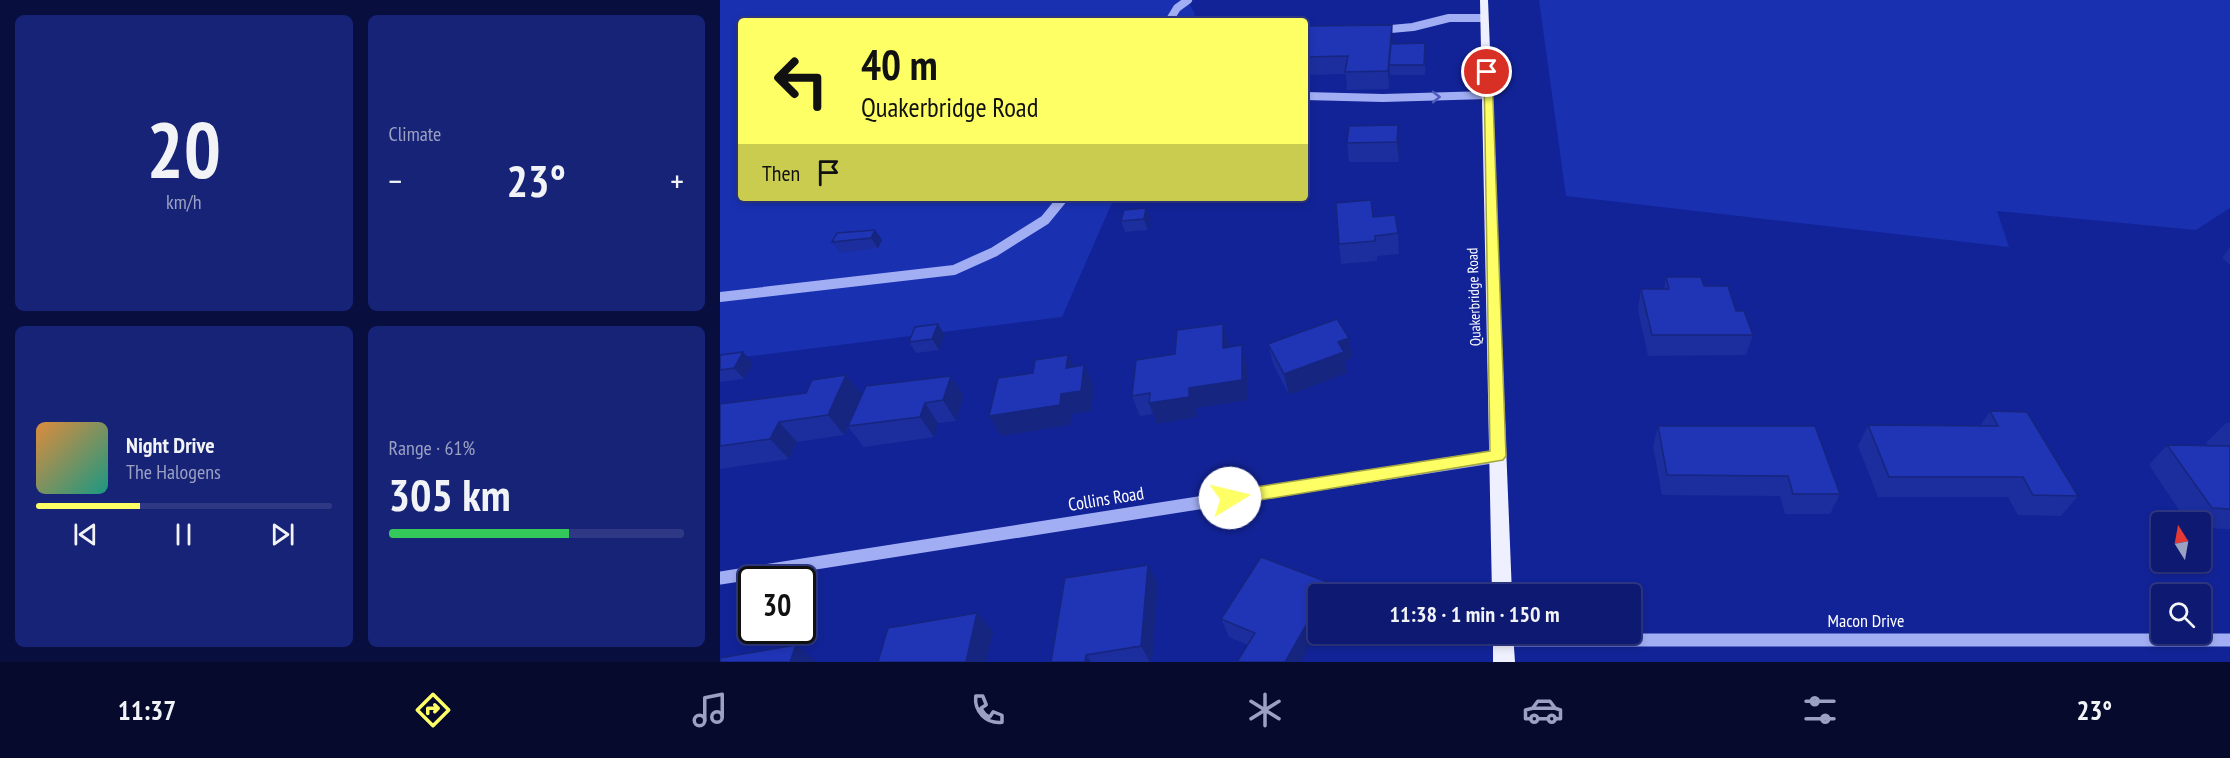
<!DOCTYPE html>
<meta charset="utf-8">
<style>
body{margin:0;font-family:"PT Sans Narrow",sans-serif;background:#172376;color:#f1f3f6;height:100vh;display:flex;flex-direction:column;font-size:22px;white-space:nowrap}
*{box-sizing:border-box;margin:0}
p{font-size:20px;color:#9ba1c3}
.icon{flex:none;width:33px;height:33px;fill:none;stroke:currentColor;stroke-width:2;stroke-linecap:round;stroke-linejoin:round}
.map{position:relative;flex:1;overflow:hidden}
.drawer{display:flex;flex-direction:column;gap:15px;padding:15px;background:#080e3e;width:720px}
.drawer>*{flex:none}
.hud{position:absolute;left:18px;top:18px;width:570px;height:183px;border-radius:6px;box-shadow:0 3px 9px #0003,0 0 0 2px #2e3884;background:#fdff65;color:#111;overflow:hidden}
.needle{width:39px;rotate:349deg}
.controls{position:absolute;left:1431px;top:512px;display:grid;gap:12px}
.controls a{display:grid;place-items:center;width:60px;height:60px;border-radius:6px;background:#0e1a71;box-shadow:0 3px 9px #0003,0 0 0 2px #2e3884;font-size:30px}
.speed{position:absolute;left:18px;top:566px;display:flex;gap:12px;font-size:30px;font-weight:700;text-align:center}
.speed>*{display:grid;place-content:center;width:78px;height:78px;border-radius:50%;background:#0e1a71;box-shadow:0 3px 9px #0003,0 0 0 2px #2e3884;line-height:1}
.speed .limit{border:3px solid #111;border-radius:9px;background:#fff;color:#111}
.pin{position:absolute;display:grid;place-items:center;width:51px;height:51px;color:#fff;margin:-26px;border:3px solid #fff;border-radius:50%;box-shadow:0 2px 6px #0007}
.me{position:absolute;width:66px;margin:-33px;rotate:81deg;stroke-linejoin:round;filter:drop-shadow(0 0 4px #0008)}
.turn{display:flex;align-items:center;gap:21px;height:126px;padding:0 24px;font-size:27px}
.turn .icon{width:78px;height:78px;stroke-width:2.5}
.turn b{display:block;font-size:42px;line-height:51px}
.then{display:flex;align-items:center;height:57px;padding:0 24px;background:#0003;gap:12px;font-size:22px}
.big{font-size:45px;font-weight:700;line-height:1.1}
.drawer .tile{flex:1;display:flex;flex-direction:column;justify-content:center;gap:9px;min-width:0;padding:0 21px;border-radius:9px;background:#172376}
.drawer .dial{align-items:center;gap:0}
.dial b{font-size:78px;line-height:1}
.song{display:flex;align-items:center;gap:18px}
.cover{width:72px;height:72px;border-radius:9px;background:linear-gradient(135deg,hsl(30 70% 55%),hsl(170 70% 35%))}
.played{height:6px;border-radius:3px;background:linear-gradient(90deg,#fdff65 35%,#2e3884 35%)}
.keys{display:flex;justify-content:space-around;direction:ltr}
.heat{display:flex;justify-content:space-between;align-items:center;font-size:33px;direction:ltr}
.charge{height:9px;border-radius:4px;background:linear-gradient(90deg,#34c759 61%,#2e3884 0)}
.drawer .tiles{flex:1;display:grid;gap:15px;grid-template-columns:repeat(2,1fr)}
.trip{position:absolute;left:588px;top:584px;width:333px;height:60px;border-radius:6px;background:#0e1a71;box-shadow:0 3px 9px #0003,0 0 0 2px #2e3884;font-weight:700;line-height:60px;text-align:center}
.tab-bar{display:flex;height:96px;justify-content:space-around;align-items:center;background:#060a2d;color:#9ba1c3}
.tab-bar .icon{width:42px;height:42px}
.tab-bar .current{color:#fdff65}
.tab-bar b{font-size:27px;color:#f1f3f6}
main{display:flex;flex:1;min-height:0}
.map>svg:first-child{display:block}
.green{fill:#1930b1}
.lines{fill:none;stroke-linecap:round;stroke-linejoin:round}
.minor-far2{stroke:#a2aef3;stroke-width:8}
.minor-far1{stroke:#a2aef3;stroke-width:10}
.minor{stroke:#a2aef3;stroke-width:13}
.major{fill:#eff0ff;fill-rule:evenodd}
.wall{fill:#1c2e9d}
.shaded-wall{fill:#16257f}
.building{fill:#2035b6;stroke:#16257f;stroke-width:1.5}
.oneway{stroke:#4c5bbc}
.route{fill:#fdff65;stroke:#a4a642;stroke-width:1.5}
.labels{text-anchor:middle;stroke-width:6;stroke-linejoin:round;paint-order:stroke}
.street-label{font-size:15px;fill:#fff;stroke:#122397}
.near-street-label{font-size:18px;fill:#fff;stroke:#122397}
</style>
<main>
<section class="drawer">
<div class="tiles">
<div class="tile dial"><b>20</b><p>km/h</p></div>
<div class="tile"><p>Climate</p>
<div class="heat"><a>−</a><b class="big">23°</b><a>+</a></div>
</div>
<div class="tile">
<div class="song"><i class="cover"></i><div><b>Night Drive</b><p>The Halogens</p></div></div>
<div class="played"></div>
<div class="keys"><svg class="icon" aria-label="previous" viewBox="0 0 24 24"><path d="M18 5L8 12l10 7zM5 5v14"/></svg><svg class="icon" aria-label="pause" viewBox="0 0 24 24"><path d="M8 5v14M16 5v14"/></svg><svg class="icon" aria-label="next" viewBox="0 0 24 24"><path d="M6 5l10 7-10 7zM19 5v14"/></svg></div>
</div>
<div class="tile"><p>Range · 61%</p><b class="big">305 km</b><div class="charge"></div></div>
</div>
</section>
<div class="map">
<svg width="1510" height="662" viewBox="0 0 1510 662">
<rect width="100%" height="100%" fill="#122397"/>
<!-- green -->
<path class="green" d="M 0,0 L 467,0 L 475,14 L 472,21 L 21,21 L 21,198 L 394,198 L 342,317 L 0,360 Z
M 819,0 L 1510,0 L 1510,208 L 1476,230 L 1277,211 L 1289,247 L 846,196 Z"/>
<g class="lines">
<!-- minor-far2 -->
<path class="minor-far2" d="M 449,21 L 457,8 L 468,0
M 660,30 L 693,27 L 729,18 L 764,18
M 585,96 L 663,98 L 768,95"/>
<!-- minor-far1 -->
<path class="minor-far1" d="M 0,297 L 234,270 L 274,252 L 325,220 L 343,198"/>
<!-- minor -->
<path class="minor" d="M 0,578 L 778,456
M 783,640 L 1510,640"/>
<!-- major -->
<path class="major" d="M 760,0 L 768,0 L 792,594 L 772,594 Z
M 773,633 L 793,633 L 795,662 L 773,662 Z"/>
</g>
<!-- wall -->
<path class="wall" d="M 585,37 L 673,44 L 705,53 L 705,75 L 670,75 L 669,89 L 627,90 L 626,74 L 585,75 Z
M 678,125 L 679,144 L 679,162 L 629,162 L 627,143 Z
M 404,210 L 430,219 L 428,230 L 405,232 L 401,221 Z
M 653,217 L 678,233 L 679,254 L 657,256 L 657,261 L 621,264 L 619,244 Z
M 155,230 L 162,240 L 158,248 L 120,253 L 112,242 Z
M 1510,247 L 1510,265 L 1502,258 Z
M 946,277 L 984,286 L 1016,311 L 1033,335 L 1026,355 L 928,356 L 918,310 L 921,289 L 944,289 Z
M 503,324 L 509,347 L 522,345 L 527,366 L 528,400 L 476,408 L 477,417 L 437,424 L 433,414 L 420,416 L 412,396 L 455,354 Z
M 225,335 L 219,350 L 196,353 L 189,342 Z
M 629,338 L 632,358 L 625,360 L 627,373 L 569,395 L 553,364 L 548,344 Z
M 23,352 L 33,363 L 24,379 L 0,382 L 0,355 Z
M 126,375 L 142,395 L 244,396 L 236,421 L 218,423 L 214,437 L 144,447 L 128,427 L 124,435 L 77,442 L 69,459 L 0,469 L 0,404 L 86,393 Z
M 1270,411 L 1358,496 L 1341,516 L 1298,515 L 1288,497 L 1158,497 L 1138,446 L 1148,425 L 1260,426 Z
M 1506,423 L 1510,423 L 1510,529 L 1480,528 L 1480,522 L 1467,522 L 1429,465 L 1447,445 L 1488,446 L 1486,443 Z
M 938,426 L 1120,494 L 1110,514 L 1065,514 L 1060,496 L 942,495 L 933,446 Z
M 541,557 L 581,662 L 528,645 L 509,637 L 501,619 Z
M 438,584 L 432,662 L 331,662 Z"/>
<!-- shaded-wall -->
<path class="shaded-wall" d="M 672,25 L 673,42 L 671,65 L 669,65 L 670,75 L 669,89 L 668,71 Z
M 678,125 L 679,144 L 679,162 L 677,142 Z
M 414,198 L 431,198 L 415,200 Z
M 426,208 L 430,219 L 428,230 L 424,219 Z
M 155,230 L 162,240 L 158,248 L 151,238 Z
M 218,324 L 225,335 L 219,350 L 212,339 Z
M 503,324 L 509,344 L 509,368 L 503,348 Z
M 629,338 L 632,358 L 625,360 L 627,373 L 569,395 L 564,374 L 618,342 Z
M 522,345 L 527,366 L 528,400 L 476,408 L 477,417 L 437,424 L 429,403 Z
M 23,352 L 33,363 L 24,379 L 14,368 Z
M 348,355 L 358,376 L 346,368 Z
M 364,365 L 374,386 L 371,411 L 352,414 L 350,425 L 281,436 L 269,416 L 341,394 Z
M 126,375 L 142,395 L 124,435 L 108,415 Z
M 231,376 L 244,396 L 236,421 L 223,400 Z
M 205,403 L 218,423 L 214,437 L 200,417 Z
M 59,422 L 77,442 L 69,459 L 50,439 Z
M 428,565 L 438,584 L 432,662 L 430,662 L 421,646 Z
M 610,583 L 613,594 L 604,594 Z
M 598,604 L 598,631 L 581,662 L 565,662 Z
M 257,613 L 273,632 L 266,662 L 246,662 Z
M 76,645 L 97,662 L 70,662 Z
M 366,655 L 371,662 L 365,662 Z"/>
<!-- building -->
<path class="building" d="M 672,25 L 668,71 L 625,72 L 628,56 L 585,57 L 585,37 L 588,26 Z
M 705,43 L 704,65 L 669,65 L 671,44 Z
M 678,125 L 677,142 L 627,143 L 629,126 Z
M 651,200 L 653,217 L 675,215 L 678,233 L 655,236 L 655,241 L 619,244 L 616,203 Z
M 426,208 L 424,219 L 401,221 L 404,210 Z
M 155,230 L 151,238 L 112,242 L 117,233 Z
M 946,277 L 981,277 L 984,286 L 1008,286 L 1016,311 L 1024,311 L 1033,335 L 932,335 L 921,289 L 949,289 Z
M 617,319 L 629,338 L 618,342 L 624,352 L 564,374 L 548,344 Z
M 218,324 L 212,339 L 189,342 L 195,327 Z
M 503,324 L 503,348 L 522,345 L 522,380 L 469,388 L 469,397 L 429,403 L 430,393 L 412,396 L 416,360 L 455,354 L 457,330 Z
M 23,352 L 14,368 L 0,370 L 0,355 Z
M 348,355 L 346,368 L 364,365 L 361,391 L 341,394 L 340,405 L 269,416 L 278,378 L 313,373 L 315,360 Z
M 126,375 L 108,415 L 59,422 L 50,439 L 0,446 L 0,404 L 86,393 L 92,380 Z
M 231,376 L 223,400 L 205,403 L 200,417 L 128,426 L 146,386 Z
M 1270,411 L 1307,412 L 1358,496 L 1313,495 L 1303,477 L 1169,477 L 1148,425 L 1278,426 Z
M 938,426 L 1095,426 L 1120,494 L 1073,494 L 1068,476 L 947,475 Z
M 1447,445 L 1510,446 L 1510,509 L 1492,508 Z
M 541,557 L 610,583 L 604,594 L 598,594 L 598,604 L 565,662 L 517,662 L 535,633 L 501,619 Z
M 428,565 L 421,646 L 366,655 L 365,662 L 331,662 L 345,578 Z
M 257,613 L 246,662 L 158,662 L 168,628 Z
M 76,645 L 70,662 L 0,662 L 0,658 Z"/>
<!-- one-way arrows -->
<defs><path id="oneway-chevron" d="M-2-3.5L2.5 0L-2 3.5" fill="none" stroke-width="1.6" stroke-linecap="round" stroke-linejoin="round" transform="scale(1.5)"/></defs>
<use class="oneway" href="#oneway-chevron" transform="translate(716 97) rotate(-1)"/>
<!-- route -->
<path class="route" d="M 764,70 L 772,72 L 786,456 L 783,460 L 510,505 L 504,503 L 501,498 L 504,493 L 510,491 L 770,451 Z"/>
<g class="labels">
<!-- street labels -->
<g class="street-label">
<text transform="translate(754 297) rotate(-92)" y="5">Quakerbridge Road</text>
</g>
<!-- near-street labels -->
<g class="near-street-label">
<text transform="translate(386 499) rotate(-9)" y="6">Collins Road</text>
<text x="1146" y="627">Macon Drive</text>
</g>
</g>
</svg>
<div class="controls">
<a><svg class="needle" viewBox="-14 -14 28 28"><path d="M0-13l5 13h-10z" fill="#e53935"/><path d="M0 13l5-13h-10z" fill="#9ba1c3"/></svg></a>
<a><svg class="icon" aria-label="search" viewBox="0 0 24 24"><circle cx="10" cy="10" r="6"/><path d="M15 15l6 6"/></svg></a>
</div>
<div class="speed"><div class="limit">30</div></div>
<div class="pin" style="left:767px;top:72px;background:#d93025"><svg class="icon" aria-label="arrive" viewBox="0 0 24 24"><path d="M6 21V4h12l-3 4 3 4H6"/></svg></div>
<svg class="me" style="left:510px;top:498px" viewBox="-20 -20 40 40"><circle r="19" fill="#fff"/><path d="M0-13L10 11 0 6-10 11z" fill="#fdff65"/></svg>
<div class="trip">11:38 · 1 min · 150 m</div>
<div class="hud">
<div class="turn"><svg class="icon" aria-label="left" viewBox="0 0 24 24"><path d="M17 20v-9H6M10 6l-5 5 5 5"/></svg><div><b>40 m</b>Quakerbridge Road</div></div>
<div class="then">Then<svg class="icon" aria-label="arrive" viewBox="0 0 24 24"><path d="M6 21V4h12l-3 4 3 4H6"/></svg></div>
</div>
</div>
</main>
<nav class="tab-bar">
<b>11:37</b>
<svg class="icon current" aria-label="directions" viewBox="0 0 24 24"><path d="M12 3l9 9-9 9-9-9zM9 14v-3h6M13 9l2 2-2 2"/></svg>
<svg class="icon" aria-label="music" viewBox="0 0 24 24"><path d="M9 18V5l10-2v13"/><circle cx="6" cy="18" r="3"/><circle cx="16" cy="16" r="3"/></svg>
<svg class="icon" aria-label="phone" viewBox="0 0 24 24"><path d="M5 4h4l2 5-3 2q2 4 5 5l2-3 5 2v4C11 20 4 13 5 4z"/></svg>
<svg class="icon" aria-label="climate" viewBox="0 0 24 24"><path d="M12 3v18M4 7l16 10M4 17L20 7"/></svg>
<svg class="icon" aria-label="car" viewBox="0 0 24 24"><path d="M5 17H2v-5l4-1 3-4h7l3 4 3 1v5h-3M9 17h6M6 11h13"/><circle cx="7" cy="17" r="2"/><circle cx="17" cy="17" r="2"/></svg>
<svg class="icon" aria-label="filters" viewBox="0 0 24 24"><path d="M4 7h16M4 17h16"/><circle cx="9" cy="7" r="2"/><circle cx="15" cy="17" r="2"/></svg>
<b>23°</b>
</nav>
